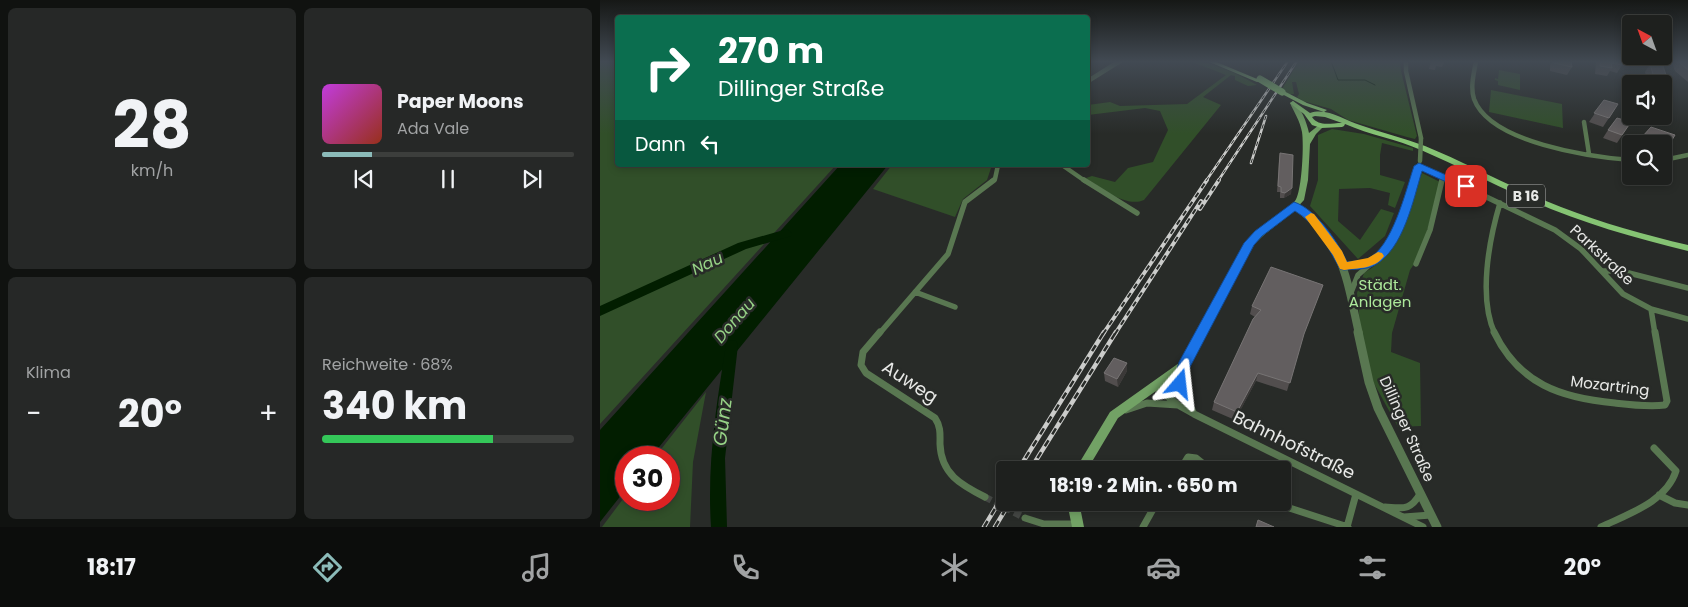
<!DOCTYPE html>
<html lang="de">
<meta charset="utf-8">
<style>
body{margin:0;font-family:Poppins,sans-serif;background:#262827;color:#f1f3f6;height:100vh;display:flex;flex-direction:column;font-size:19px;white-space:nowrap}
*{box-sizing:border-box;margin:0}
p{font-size:16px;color:#a1a3a4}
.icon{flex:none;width:28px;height:28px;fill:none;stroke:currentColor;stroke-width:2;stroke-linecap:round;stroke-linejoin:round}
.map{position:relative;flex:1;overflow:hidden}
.details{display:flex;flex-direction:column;gap:8px;padding:8px;background:#101210;width:600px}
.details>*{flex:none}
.hud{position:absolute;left:15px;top:15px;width:475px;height:152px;border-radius:5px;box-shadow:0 2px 8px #0003,0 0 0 1px #3c3e3c;background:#0b6e4f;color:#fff;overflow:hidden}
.needle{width:32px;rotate:319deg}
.buttons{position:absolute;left:1022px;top:15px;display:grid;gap:10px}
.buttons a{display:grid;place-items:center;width:50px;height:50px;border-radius:5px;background:#1e201e;box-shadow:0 2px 8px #0003,0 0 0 1px #3c3e3c;font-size:25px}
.speed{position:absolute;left:15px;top:446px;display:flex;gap:10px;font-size:25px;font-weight:700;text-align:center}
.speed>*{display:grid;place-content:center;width:65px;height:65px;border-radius:50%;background:#1e201e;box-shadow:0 2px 8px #0003,0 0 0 1px #3c3e3c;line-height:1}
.speed .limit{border:8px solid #d22;background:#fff;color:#111}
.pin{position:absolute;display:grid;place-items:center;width:42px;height:42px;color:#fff;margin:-21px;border-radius:10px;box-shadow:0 2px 8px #0006}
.me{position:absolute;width:55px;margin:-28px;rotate:17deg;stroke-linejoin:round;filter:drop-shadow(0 0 4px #0008)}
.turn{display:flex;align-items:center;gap:18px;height:105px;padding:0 20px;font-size:22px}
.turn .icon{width:65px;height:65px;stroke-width:2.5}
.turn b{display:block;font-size:35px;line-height:42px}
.then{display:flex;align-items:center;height:48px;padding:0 20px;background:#0003;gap:10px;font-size:19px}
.big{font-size:38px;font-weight:700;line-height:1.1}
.details .widget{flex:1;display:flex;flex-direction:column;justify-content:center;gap:8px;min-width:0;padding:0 18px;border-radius:8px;background:#262827}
.details .dial{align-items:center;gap:0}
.dial b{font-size:65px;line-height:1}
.song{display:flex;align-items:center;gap:15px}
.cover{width:60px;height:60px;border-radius:8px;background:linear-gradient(135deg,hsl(290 70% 55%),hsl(10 70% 35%))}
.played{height:5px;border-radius:2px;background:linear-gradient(90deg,#8bbbb9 20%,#3c3e3c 20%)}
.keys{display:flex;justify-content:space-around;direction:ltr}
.heat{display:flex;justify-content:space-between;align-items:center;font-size:28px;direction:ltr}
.charge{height:8px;border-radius:4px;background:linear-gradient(90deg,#34c759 68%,#3c3e3c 0)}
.details .tiles{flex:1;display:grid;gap:8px;grid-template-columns:repeat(2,1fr)}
.trip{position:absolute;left:396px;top:461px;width:295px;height:50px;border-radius:5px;background:#1e201e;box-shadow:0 2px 8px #0003,0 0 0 1px #3c3e3c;font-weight:700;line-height:50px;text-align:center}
.tabs{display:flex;height:80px;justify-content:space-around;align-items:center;background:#0c0d0c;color:#a1a3a4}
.tabs .icon{width:35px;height:35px}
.tabs .active{color:#8bbbb9}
.tabs b{font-size:22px;color:#f1f3f6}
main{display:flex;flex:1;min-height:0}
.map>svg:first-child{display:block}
.green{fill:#314f29}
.water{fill:#021e00}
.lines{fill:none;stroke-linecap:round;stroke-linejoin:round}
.stream{stroke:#021e00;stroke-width:1}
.river{fill:#021e00;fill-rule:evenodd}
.minor-tunnel{stroke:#454845;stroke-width:7;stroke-dasharray:7 4;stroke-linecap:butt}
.minor-far2{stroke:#597751;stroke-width:4.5}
.minor-far1{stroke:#597751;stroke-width:5.5}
.minor{stroke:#597751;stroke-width:7}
.tertiary-far1{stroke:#597751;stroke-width:8}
.tertiary{stroke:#597751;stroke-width:9}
.secondary{fill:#72a265;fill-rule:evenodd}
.primary{fill:#85c373;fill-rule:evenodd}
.rail-far2-casing{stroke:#cbccca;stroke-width:2.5}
.rail-far1-casing{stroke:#cbccca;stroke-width:4}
.rail-casing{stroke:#cbccca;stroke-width:4.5}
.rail-far2{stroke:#282b28;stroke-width:1;stroke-dasharray:4.5;stroke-linecap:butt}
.rail-far1{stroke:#282b28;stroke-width:2;stroke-dasharray:5.5;stroke-linecap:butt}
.rail{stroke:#282b28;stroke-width:2.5;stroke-dasharray:7;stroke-linecap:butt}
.minor-bridge{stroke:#597751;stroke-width:4.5}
.primary-bridge{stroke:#85c373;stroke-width:7}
.wall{fill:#524e4e}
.shaded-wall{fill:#3b3938}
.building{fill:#625e5f;stroke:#777474}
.route{fill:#1a73e8;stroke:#114b97}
.slow{fill:#f59e0b}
.labels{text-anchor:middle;stroke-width:5;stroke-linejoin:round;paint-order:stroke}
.shield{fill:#282b28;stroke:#aeb0ae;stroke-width:1}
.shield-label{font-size:14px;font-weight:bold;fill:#e8e9e7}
.street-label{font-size:15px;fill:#e8e9e7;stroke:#282b28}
.park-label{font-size:15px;fill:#ace89b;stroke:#282b28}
.water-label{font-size:16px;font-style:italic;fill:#96d286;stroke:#282b28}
.near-street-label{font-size:18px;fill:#e8e9e7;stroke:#282b28}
.near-water-label{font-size:19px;font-style:italic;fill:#96d286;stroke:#282b28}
</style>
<main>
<section class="details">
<div class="tiles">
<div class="widget dial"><b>28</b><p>km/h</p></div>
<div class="widget">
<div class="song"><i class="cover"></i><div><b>Paper Moons</b><p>Ada Vale</p></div></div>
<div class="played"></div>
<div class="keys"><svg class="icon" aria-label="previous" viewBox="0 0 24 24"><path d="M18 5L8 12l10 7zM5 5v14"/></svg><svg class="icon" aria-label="pause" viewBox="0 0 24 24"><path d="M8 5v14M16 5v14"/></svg><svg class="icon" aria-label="next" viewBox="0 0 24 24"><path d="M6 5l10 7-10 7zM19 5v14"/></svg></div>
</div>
<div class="widget"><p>Klima</p>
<div class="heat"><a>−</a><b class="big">20°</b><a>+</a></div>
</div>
<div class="widget"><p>Reichweite · 68%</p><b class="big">340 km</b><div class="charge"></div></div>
</div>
</section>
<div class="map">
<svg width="1088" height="527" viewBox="0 0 1088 527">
<rect width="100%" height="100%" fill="#282b28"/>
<!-- green -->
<path class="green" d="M 0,61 L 17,61 L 18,165 L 236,165 L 0,424 Z
M 590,61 C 612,61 638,74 657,85 L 648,86 L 635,80 L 635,76 L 631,75 L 603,97 L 621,105 L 544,200 C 526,208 501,188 486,178 L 492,176 L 515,182 L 528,168 L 553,162 L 568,130 L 560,111 L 545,108 L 488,115 L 488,105 L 510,102 L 520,106 L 587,104 L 626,75 Z
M 699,61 L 800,61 L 801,71 L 817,136 L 815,139 L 807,137 L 748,120 L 731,109 L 703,101 L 697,97 L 699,94 L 696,82 L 692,82 L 694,94 L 689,94 L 682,89 Z
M 899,70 L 920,74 L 920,90 L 898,85 L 898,81 L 895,80 L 895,78 L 898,79 Z
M 891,90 L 962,104 L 963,128 L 889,112 Z
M 732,129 L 764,134 L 813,148 L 813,151 L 782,143 L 780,155 L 780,175 L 805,182 L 795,208 L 788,205 L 790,193 L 770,188 L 739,189 L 738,221 L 760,240 L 781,209 L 794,213 L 785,236 L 758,259 L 710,206 L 718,180 L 718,135 Z
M 292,165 L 392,165 L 387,180 L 363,199 L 355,217 L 273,189 Z
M 822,173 L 840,182 L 821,254 L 810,270 L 792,333 L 791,352 L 820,363 L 821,426 L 798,427 L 771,378 L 761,335 L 757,293 L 764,273 C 802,251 808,211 822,173 Z
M 106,392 L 93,462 L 90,527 L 2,527 L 26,495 L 26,500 L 69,500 L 69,458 L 55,457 Z"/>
<!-- water -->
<path class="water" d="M 240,165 L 288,165 L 51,457 L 26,458 L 26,489 L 0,522 L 0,430 Z"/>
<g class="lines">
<!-- stream -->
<path class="stream" d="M 731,61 L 738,80 L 765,80 L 775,85"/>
<!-- river -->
<path class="river" d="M 187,229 L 192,233 L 191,236 L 146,249 L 0,316 L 0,306 L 138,243 Z
M 132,340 L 136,341 L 138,345 L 125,458 L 127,527 L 111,527 C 107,465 116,406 126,345 L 128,341 Z"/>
<!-- minor-tunnel -->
<path class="minor-tunnel" d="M 385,497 L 425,518"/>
<!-- minor-far2 -->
<path class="minor-far2" d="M 806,61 L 806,71 L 821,138
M 876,61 C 874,73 870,87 874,99 C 890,143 991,157 1031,160
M 488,81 L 520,61
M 984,122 L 989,154
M 1064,160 L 1088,155
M 462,165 L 485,181
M 819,166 L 854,181
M 392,181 L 395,179 L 398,165
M 814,181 L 819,165
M 842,181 L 843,176"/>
<!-- minor-far1 -->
<path class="minor-far1" d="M 484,180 L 537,213
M 851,180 L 955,230 L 981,249 L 1023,294 L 1051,309 L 1088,319
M 816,264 L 830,230 L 842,180
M 744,266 L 771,262
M 1003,271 L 1021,271 L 1088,288
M 315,292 L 355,307
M 750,295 L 758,275 L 784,252 L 798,230 L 814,180
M 1051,309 L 1055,334
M 279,334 L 348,254 L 365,202 L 394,180
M 895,334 C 878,298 889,240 900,203"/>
<!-- minor -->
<path class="minor" d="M 280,332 L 263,352 L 261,365 L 266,373 L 335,418 C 341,427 340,434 340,444 C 341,474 361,485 385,497
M 894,332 C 919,384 961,398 1015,403 C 1032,405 1048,407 1065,405 L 1067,401 L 1055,332
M 583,367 L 582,391 L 593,412
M 556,387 L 578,405 L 594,414 L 823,527
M 526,410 L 547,403 L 578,405
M 580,470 L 588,457 L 596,458 L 611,470
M 1059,495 L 1075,503 L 1088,505
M 671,502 L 748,527
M 785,507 C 803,508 810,511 820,494
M 804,517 L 831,515
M 425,518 L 444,524 L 476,524
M 543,527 L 557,502
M 747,527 L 756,494
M 1001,527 C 1028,514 1066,502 1076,471 L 1054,448"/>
<!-- tertiary-far1 -->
<path class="tertiary-far1" d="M 695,206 C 744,239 747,281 759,334"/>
<!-- tertiary -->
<path class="tertiary" d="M 758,332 L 769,382 L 778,408 L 837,527"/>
<!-- secondary -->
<path class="secondary" d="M 693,101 C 701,107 707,123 709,133 L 719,125 L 723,125 L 724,126 L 716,134 L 710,144 L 708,180 L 704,200 L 692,213 L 665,234 L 653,245 L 587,369 L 518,418 L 487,470 L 475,470 L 510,412 L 579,363 L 647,241 C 661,226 683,217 695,201 C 702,192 704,144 702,132 C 700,121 694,112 690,103 Z
M 467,502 L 479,502 L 484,527 L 472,527 Z"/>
<!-- primary -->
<path class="primary" d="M 607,61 L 614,61 L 662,81 L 657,82 Z
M 682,90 L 707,103 L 727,110 L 724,112 L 703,105 L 680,93 L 679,92 Z
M 693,101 L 710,113 C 727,107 744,120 760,125 C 782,133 804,138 825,146 C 871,165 914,189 961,207 C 1002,223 1045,235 1088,245 L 1088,251 C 1035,238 982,223 932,201 C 894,185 858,166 821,150 C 796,139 770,135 745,124 L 744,126 L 742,127 L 721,128 L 712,125 L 704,114 L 691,104 L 690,103 ZM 715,116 L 725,117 L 742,123 C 730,123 719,127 712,117 Z"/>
<!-- rail-far2 casing -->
<g class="rail-far2-casing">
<path id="rail-far2" d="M 651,163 L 666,116
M 606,181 L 688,61
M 618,181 L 697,61"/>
</g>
<!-- rail-far1 casing -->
<g class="rail-far1-casing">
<path id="rail-far1" d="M 600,209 L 619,180
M 503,334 L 607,180
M 515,334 L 601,201"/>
</g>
<!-- rail casing -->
<g class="rail-casing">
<path id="rail" d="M 418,470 L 504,332
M 430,470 L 516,332
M 384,527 L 405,492
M 395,527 L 410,502"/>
</g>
<!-- rail-far2 -->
<use href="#rail-far2" class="rail-far2"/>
<!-- rail-far1 -->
<use href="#rail-far1" class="rail-far1"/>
<!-- rail -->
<use href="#rail" class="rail"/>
<!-- minor-bridge -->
<path class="minor-bridge" d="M 820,161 L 821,138"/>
<!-- primary-bridge -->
<path class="primary-bridge" d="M 660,79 L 682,92"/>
</g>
<!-- wall -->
<path class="wall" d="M 831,61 L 845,61 L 842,67 L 836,66 L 835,70 L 829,69 Z
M 908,61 L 919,61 L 918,62 Z
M 952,61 L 971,61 L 972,67 L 967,75 L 950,71 L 950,65 Z
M 997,61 L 1022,61 L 1022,65 L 1017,73 L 1010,71 L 1007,76 L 995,74 L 996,62 Z
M 1073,61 L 1088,61 L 1088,82 L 1075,71 L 1072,62 Z
M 1050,64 L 1069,84 L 1064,90 L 1064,84 L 1048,84 L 1045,72 Z
M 1004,100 L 1018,104 L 1003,127 L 989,122 Z
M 1034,116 L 1052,116 L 1046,123 L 1032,118 Z
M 1031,122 L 1017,143 L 1003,138 L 1008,130 Z
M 1051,127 L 1072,140 L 1065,148 L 1064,147 L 1064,144 L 1038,144 Z
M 680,153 L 691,194 L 684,198 L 680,198 L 680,192 L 677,192 L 679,159 Z
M 723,285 L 702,339 L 687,391 L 656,381 L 635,420 L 612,410 L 614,402 L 655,317 L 650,314 L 652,306 Z
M 527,363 L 527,371 L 518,387 L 505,381 L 504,373 Z"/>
<!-- shaded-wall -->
<path class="shaded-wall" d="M 692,188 L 691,194 L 684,198 L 685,193 Z
M 527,363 L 527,371 L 518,387 L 517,379 Z
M 658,373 L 656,381 L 635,420 L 637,412 Z"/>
<!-- building -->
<path class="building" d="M 954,61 L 971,61 L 972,67 L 954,63 Z
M 1001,61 L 1022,61 L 1022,65 L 1011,63 L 1012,68 L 1000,66 Z
M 1079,61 L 1088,61 L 1088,70 L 1080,63 Z
M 1050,64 L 1063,66 L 1069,84 L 1055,81 Z
M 1064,92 L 1069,94 L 1064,100 Z
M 1004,100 L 1018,104 L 1009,118 L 994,113 Z
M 1017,118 L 1031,122 L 1022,135 L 1008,130 Z
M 1051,127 L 1075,135 L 1072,140 L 1059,135 L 1054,142 L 1042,137 Z
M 680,153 L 693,155 L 692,188 L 685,193 L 681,192 L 681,187 L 678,186 Z
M 671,267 L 723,285 L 704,334 L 690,383 L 658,373 L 637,412 L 614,402 L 653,319 L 661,310 L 652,306 Z
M 514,358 L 527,363 L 517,379 L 504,373 Z
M 658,520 L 674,527 L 656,527 Z"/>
<!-- sky -->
<linearGradient id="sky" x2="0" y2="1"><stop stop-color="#161816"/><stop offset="0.46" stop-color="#424a53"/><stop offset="1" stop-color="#424a53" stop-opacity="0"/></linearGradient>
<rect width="1088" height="134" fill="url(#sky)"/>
<!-- route -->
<path class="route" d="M 819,163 L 871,186 L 869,189 L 862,189 L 822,171 C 813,200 804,248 775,265 C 767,270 753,269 744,270 L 740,269 C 729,249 716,223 695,211 L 662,236 L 654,245 L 590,367 L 585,388 L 580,390 L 575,388 L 573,384 L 579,362 L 644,243 L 655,231 L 694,202 C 716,209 738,242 747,262 C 753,261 761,261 767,259 C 792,249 806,190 814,166 Z"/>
<!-- slow -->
<path class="slow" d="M 711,213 L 714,214 L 742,251 L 747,262 L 768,258 L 778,252 L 782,253 L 784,256 C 775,269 758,268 744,270 L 740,269 L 733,255 L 705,217 Z"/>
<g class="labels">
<!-- shield labels -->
<rect class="shield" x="907" y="184.5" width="38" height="23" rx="4"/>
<g class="shield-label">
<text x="926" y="201">B 16</text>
</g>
<!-- street labels -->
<g class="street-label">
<text transform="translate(1002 255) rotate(43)" y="5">Parkstraße</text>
<text transform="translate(1010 386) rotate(7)" y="5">Mozartring</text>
<text transform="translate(807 429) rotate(66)" y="5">Dillinger Straße</text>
</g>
<!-- park labels -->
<g class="park-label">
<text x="780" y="290">Städt.<tspan x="780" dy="17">Anlagen</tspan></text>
</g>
<!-- water labels -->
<g class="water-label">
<text transform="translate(107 263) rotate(-25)" y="6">Nau</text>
<text transform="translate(134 320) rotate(-49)" y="6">Donau</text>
</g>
<!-- near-street labels -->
<g class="near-street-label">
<text transform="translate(310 382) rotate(33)" y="6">Auweg</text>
<text transform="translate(694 445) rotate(26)" y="6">Bahnhofstraße</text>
</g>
<!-- near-water labels -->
<g class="near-water-label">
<text transform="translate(122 422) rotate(-83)" y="7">Günz</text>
</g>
</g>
</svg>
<div class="buttons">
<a><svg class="needle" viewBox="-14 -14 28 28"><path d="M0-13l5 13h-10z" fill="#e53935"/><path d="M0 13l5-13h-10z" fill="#a1a3a4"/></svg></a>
<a><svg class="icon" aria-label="sound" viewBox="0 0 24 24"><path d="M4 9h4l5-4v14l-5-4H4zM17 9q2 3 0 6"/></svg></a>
<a><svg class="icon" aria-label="search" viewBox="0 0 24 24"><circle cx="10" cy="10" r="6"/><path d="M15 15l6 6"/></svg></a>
</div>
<div class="speed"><div class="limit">30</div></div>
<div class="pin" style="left:866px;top:186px;background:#d93025"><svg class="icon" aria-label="arrive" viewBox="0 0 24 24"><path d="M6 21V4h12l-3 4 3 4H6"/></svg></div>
<svg class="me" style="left:580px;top:384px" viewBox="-20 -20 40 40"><path d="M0-17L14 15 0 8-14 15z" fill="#1a73e8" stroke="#fff" stroke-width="4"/></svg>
<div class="trip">18:19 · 2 Min. · 650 m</div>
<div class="hud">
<div class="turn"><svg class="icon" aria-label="right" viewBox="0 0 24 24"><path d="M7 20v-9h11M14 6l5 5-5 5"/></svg><div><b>270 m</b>Dillinger Straße</div></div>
<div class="then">Dann<svg class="icon" aria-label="left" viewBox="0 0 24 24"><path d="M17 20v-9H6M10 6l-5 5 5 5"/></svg></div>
</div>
</div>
</main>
<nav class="tabs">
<b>18:17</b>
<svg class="icon active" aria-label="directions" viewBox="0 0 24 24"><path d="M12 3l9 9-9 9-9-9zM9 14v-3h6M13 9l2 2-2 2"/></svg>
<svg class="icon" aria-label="music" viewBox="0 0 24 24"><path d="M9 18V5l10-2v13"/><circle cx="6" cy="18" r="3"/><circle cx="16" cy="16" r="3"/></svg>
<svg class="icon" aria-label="phone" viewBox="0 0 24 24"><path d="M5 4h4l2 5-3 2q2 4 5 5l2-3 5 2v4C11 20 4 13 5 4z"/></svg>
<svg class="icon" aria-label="climate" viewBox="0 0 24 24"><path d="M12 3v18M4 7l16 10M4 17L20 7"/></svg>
<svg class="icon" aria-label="car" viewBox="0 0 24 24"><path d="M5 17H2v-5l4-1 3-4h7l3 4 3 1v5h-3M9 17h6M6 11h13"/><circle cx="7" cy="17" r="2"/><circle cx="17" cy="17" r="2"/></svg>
<svg class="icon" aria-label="filters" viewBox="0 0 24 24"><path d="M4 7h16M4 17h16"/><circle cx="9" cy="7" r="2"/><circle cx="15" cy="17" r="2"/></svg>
<b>20°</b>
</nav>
